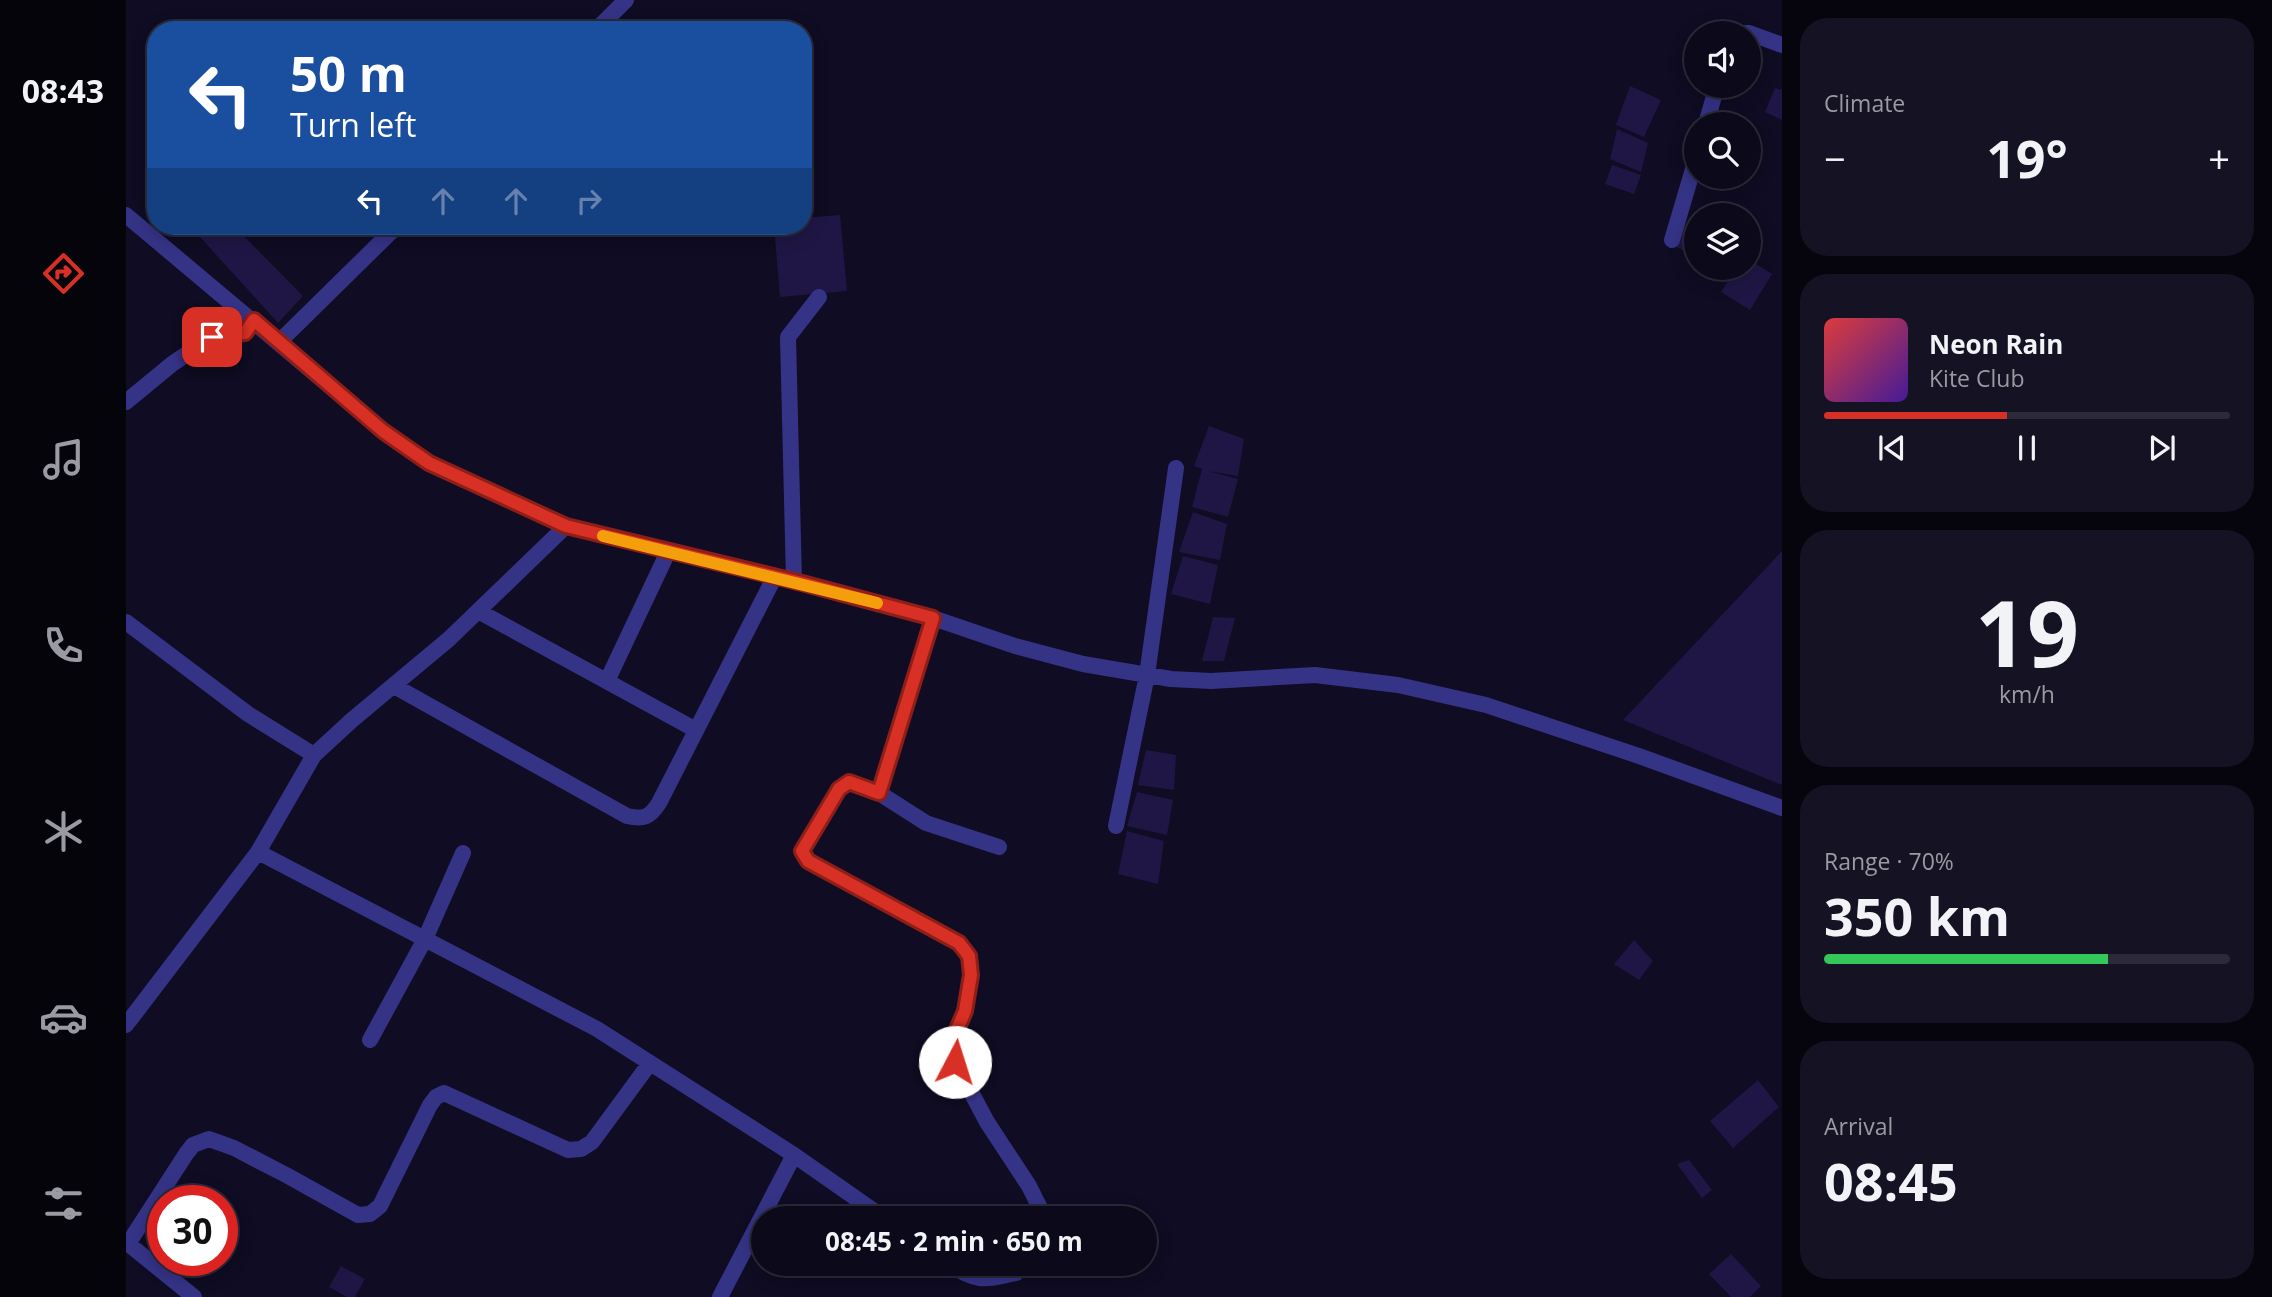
<!DOCTYPE html>
<meta charset="utf-8">
<style>
body{margin:0;font-family:"Open Sans",sans-serif;background:#141223;color:#f1f3f6;height:100vh;display:flex;flex-direction:column;font-size:26px;white-space:nowrap}
*{box-sizing:border-box;margin:0}
p{font-size:23px;color:#9a9aa2}
.icon{flex:none;width:38px;height:38px;fill:none;stroke:currentColor;stroke-width:2;stroke-linecap:round;stroke-linejoin:round}
.map{position:relative;flex:1;overflow:hidden}
.side{display:flex;flex-direction:column;gap:18px;padding:18px;background:#06050e;width:490px}
.side>*{flex:none}
.banner{position:absolute;left:21px;top:21px;width:665px;height:214px;border-radius:28px;box-shadow:0 4px 18px #0003,0 0 0 2px #2b2a39;background:#1a4fa0;color:#fff;overflow:hidden}
.buttons{position:absolute;left:1558px;top:21px;display:grid;gap:14px}
.buttons a{display:grid;place-items:center;width:77px;height:77px;border-radius:50%;background:#0b091a;box-shadow:0 4px 18px #0003,0 0 0 2px #2b2a39;font-size:35px}
.speed{position:absolute;left:21px;top:1185px;display:flex;gap:14px;font-size:35px;font-weight:700;text-align:center}
.speed>*{display:grid;place-content:center;width:91px;height:91px;border-radius:50%;background:#0b091a;box-shadow:0 4px 18px #0003,0 0 0 2px #2b2a39;line-height:1}
.speed .limit{border:10px solid #d22;background:#fff;color:#111}
.pin{position:absolute;display:grid;place-items:center;width:60px;height:60px;color:#fff;margin:-30px;border-radius:14px;box-shadow:0 4px 10px #0006}
.me{position:absolute;width:77px;margin:-38px;rotate:5deg;stroke-linejoin:round;filter:drop-shadow(0 0 5px #0008)}
.turn{display:flex;align-items:center;gap:24px;height:147px;padding:0 28px;font-size:32px}
.turn .icon{width:91px;height:91px;stroke-width:2.5}
.turn b{display:block;font-size:49px;line-height:60px}
.lanes{display:flex;align-items:center;height:66px;padding:0 28px;background:#0003;justify-content:center;gap:35px;direction:ltr}
.lanes .off{opacity:.35}
.big{font-size:52px;font-weight:700;line-height:1.1}
.side .card{flex:1;display:flex;flex-direction:column;justify-content:center;gap:10px;min-width:0;padding:0 24px;border-radius:28px;background:#141223}
.side .dial{align-items:center;gap:0}
.dial b{font-size:91px;line-height:1}
.song{display:flex;align-items:center;gap:21px}
.cover{width:84px;height:84px;border-radius:10px;background:linear-gradient(135deg,hsl(0 70% 55%),hsl(260 70% 35%))}
.played{height:7px;border-radius:4px;background:linear-gradient(90deg,#d93025 45%,#2b2a39 45%)}
.keys{display:flex;justify-content:space-around;direction:ltr}
.heat{display:flex;justify-content:space-between;align-items:center;font-size:38px;direction:ltr}
.charge{height:10px;border-radius:5px;background:linear-gradient(90deg,#34c759 70%,#2b2a39 0)}
.trip{position:absolute;left:625px;top:1206px;width:406px;height:70px;border-radius:35px;background:#0b091a;box-shadow:0 4px 18px #0003,0 0 0 2px #2b2a39;font-weight:700;line-height:70px;text-align:center}
main{display:flex;flex:1;min-height:0}
.tabs{display:flex;flex-direction:column;width:126px;justify-content:space-around;align-items:center;background:#04040a;color:#9a9aa2}
.tabs .icon{width:49px;height:49px}
.tabs .active{color:#d93025}
.tabs b{font-size:32px;color:#f1f3f6}
.map>svg:first-child{display:block}
.building{fill:#1f1645}
.lines{fill:none;stroke-linecap:round;stroke-linejoin:round}
.minor{stroke:#353386;stroke-width:16}
.route-casing{stroke:#8d1f18;stroke-width:18}
.route{stroke:#d93025;stroke-width:12}
.slow{stroke:#f59e0b;stroke-width:12}
</style>
<main>
<nav class="tabs">
<b>08:43</b>
<svg class="icon active" aria-label="directions" viewBox="0 0 24 24"><path d="M12 3l9 9-9 9-9-9zM9 14v-3h6M13 9l2 2-2 2"/></svg>
<svg class="icon" aria-label="music" viewBox="0 0 24 24"><path d="M9 18V5l10-2v13"/><circle cx="6" cy="18" r="3"/><circle cx="16" cy="16" r="3"/></svg>
<svg class="icon" aria-label="phone" viewBox="0 0 24 24"><path d="M5 4h4l2 5-3 2q2 4 5 5l2-3 5 2v4C11 20 4 13 5 4z"/></svg>
<svg class="icon" aria-label="climate" viewBox="0 0 24 24"><path d="M12 3v18M4 7l16 10M4 17L20 7"/></svg>
<svg class="icon" aria-label="car" viewBox="0 0 24 24"><path d="M5 17H2v-5l4-1 3-4h7l3 4 3 1v5h-3M9 17h6M6 11h13"/><circle cx="7" cy="17" r="2"/><circle cx="17" cy="17" r="2"/></svg>
<svg class="icon" aria-label="filters" viewBox="0 0 24 24"><path d="M4 7h16M4 17h16"/><circle cx="9" cy="7" r="2"/><circle cx="15" cy="17" r="2"/></svg>
</nav>
<div class="map">
<svg width="1656" height="1297" viewBox="0 0 1656 1297">
<rect width="100%" height="100%" fill="#0f0c23"/>
<!-- building -->
<path class="building" d="M 1504,86 L 1535,100 L 1518,137 L 1490,125 Z
M 1649,88 L 1656,90 L 1656,120 L 1639,112 Z
M 1491,129 L 1522,143 L 1515,172 L 1484,159 Z
M 1486,165 L 1515,175 L 1508,194 L 1479,184 Z
M 714,215 L 721,291 L 654,297 L 648,226 L 677,226 L 677,218 Z
M 64,226 L 108,226 L 177,296 L 152,323 Z
M 1555,227 L 1570,234 L 1570,251 L 1567,255 L 1548,246 Z
M 1622,259 L 1646,274 L 1624,310 L 1595,292 L 1610,268 L 1622,268 Z
M 1083,426 L 1118,439 L 1112,476 L 1082,471 L 1112,479 L 1102,517 L 1066,507 L 1076,469 L 1068,466 Z
M 1067,512 L 1101,524 L 1094,560 L 1053,552 Z
M 1656,551 L 1656,785 L 1497,720 Z
M 1057,556 L 1092,565 L 1084,604 L 1045,594 Z
M 1087,617 L 1109,618 L 1098,661 L 1076,661 Z
M 1020,750 L 1050,755 L 1048,790 L 1012,785 Z
M 1011,792 L 1047,800 L 1041,835 L 1001,826 Z
M 1001,831 L 1038,841 L 1032,884 L 992,874 Z
M 1508,940 L 1527,961 L 1513,980 L 1488,964 Z
M 1632,1080 L 1653,1107 L 1607,1148 L 1584,1121 Z
M 1563,1160 L 1586,1190 L 1576,1198 L 1551,1164 Z
M 1605,1254 L 1635,1286 L 1624,1297 L 1605,1297 L 1583,1274 Z
M 215,1266 L 239,1279 L 229,1297 L 221,1297 L 203,1287 Z"/>
<g class="lines">
<!-- minor -->
<path class="minor" d="M 470,30 L 500,0
M 1612,33 L 1623,33 L 1656,45
M 1580,124 L 1591,86
M 0,215 L 257,431 L 303,463 L 440,526 L 668,581 L 807,618 L 889,646 L 957,664 L 1045,679 L 1085,681 L 1189,675 L 1272,685 L 1360,705 L 1513,756 L 1656,808
M 1546,240 L 1570,159
M 153,342 L 271,226
M 0,402 L 46,364 L 86,337 L 119,333 L 128,321
M 668,581 L 662,337 L 693,297
M 352,611 L 570,730
M 807,618 L 753,793 L 800,823 L 873,847
M 0,622 L 122,714 L 188,755 L 226,720 L 323,639 L 440,526
M 481,681 L 542,552
M 268,686 L 501,816 C 518,820 524,817 533,803 L 649,576
M 753,793 L 723,782 L 713,789 L 676,851 L 682,861 L 833,943 L 843,956 L 845,975 L 839,1011 L 827,1039 L 829,1062 L 861,1122 L 903,1186 L 919,1218
M 990,826 L 1021,675 L 1050,468
M 132,852 L 471,1029 L 668,1155 L 758,1218
M 0,1025 L 132,852 L 188,755
M 244,1040 L 299,939 L 337,853
M 0,1242 L 68,1297
M 2,1244 L 60,1154 L 67,1145 L 83,1139 L 108,1148 L 162,1176 L 232,1215 L 244,1214 L 254,1206 L 304,1105 L 310,1097 L 318,1093 L 442,1150 L 455,1149 L 466,1142 L 524,1063
M 823,1264 C 852,1283 858,1280 890,1273 L 896,1264
M 594,1297 L 668,1155"/>
</g>
<g class="lines">
<!-- route casing -->
<g class="route-casing">
<path id="route" d="M 86,337 L 119,333 L 128,320 L 257,431 L 303,463 L 440,526 L 676,583 L 807,618 L 753,793 L 723,782 L 713,789 L 676,851 L 682,861 L 833,943 L 843,956 L 845,975 L 839,1011 L 827,1039 L 829,1062"/>
</g>
<!-- route -->
<use href="#route" class="route"/>
<!-- slow -->
<path class="slow" d="M 477,536 L 751,603"/>
</g>
</svg>
<div class="buttons">
<a><svg class="icon" aria-label="sound" viewBox="0 0 24 24"><path d="M4 9h4l5-4v14l-5-4H4zM17 9q2 3 0 6"/></svg></a>
<a><svg class="icon" aria-label="search" viewBox="0 0 24 24"><circle cx="10" cy="10" r="6"/><path d="M15 15l6 6"/></svg></a>
<a><svg class="icon" aria-label="layers" viewBox="0 0 24 24"><path d="M12 4l9 5-9 5-9-5zM3 14l9 5 9-5"/></svg></a>
</div>
<div class="speed"><div class="limit">30</div></div>
<div class="pin" style="left:86px;top:337px;background:#d93025"><svg class="icon" aria-label="arrive" viewBox="0 0 24 24"><path d="M6 21V4h12l-3 4 3 4H6"/></svg></div>
<svg class="me" style="left:829px;top:1062px" viewBox="-20 -20 40 40"><circle r="19" fill="#fff"/><path d="M0-13L10 11 0 6-10 11z" fill="#d93025"/></svg>
<div class="trip">08:45 · 2 min · 650 m</div>
<div class="banner">
<div class="turn"><svg class="icon" aria-label="left" viewBox="0 0 24 24"><path d="M17 20v-9H6M10 6l-5 5 5 5"/></svg><div><b>50 m</b>Turn left</div></div>
<div class="lanes"><svg class="icon" aria-label="left" viewBox="0 0 24 24"><path d="M17 20v-9H6M10 6l-5 5 5 5"/></svg><svg class="icon off" aria-label="ahead" viewBox="0 0 24 24"><path d="M12 20V5M6 11l6-6 6 6"/></svg><svg class="icon off" aria-label="ahead" viewBox="0 0 24 24"><path d="M12 20V5M6 11l6-6 6 6"/></svg><svg class="icon off" aria-label="right" viewBox="0 0 24 24"><path d="M7 20v-9h11M14 6l5 5-5 5"/></svg></div>
</div>
</div>
<section class="side">
<div class="card"><p>Climate</p>
<div class="heat"><a>−</a><b class="big">19°</b><a>+</a></div>
</div>
<div class="card">
<div class="song"><i class="cover"></i><div><b>Neon Rain</b><p>Kite Club</p></div></div>
<div class="played"></div>
<div class="keys"><svg class="icon" aria-label="previous" viewBox="0 0 24 24"><path d="M18 5L8 12l10 7zM5 5v14"/></svg><svg class="icon" aria-label="pause" viewBox="0 0 24 24"><path d="M8 5v14M16 5v14"/></svg><svg class="icon" aria-label="next" viewBox="0 0 24 24"><path d="M6 5l10 7-10 7zM19 5v14"/></svg></div>
</div>
<div class="card dial"><b>19</b><p>km/h</p></div>
<div class="card"><p>Range · 70%</p><b class="big">350 km</b><div class="charge"></div></div>
<div class="card"><p>Arrival</p><b class="big">08:45</b></div>
</section>
</main>
